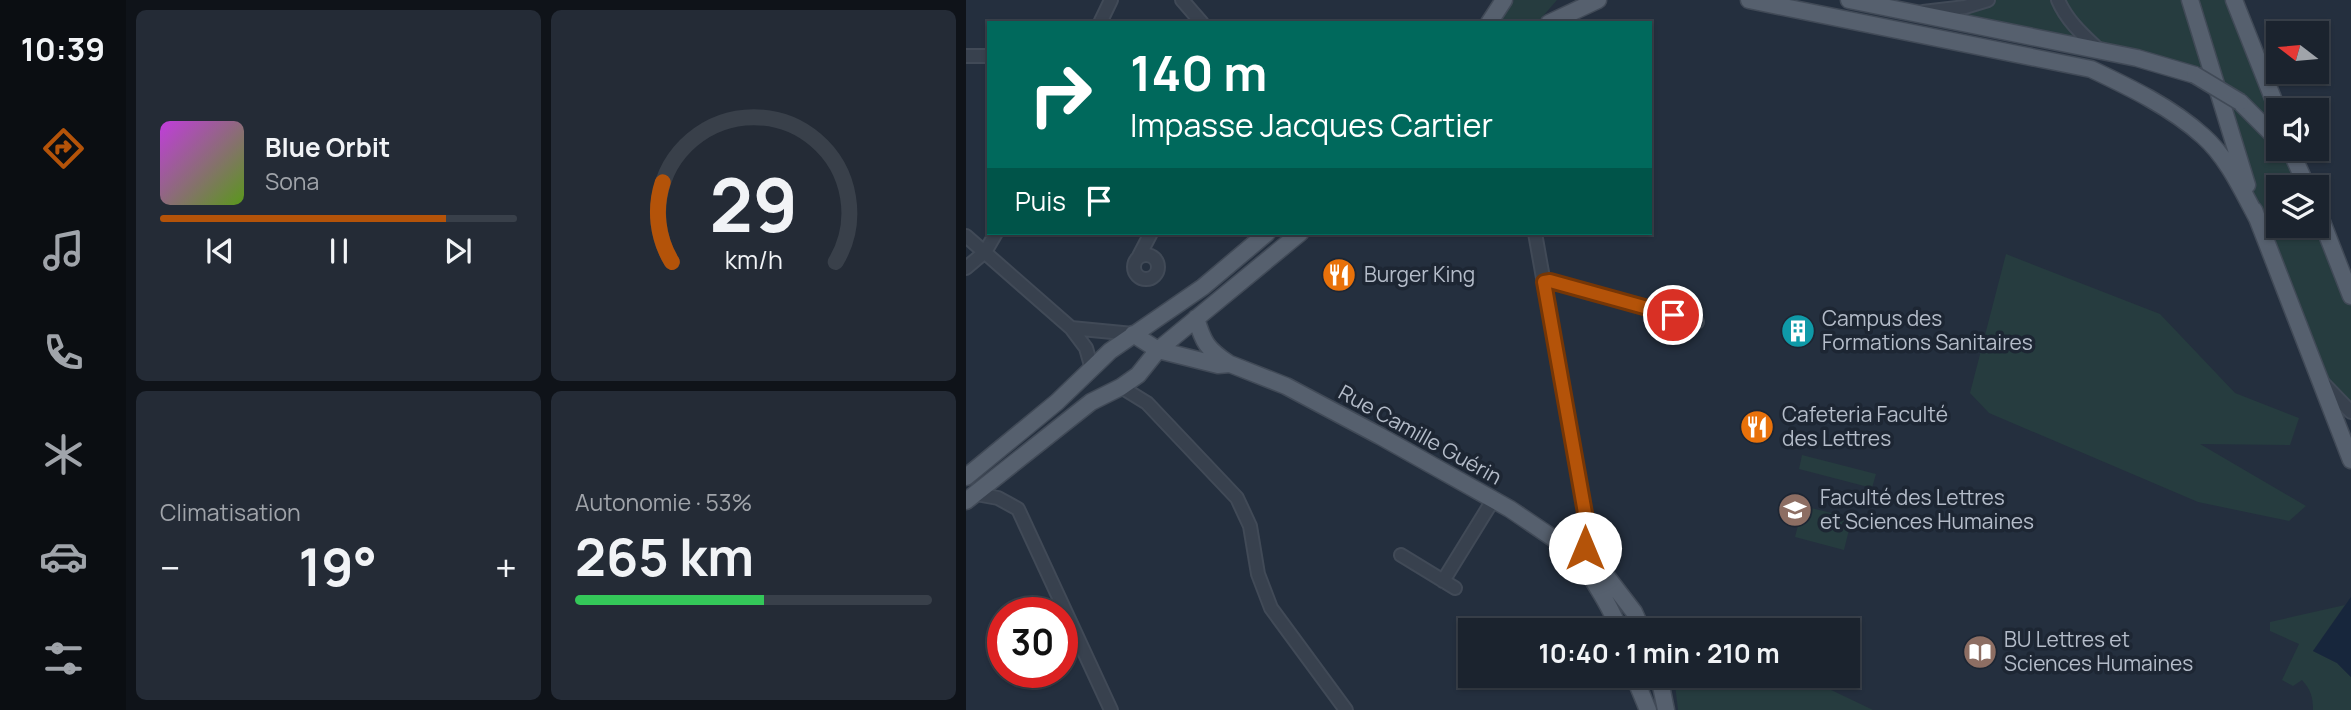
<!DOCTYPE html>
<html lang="fr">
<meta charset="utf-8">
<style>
body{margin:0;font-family:Manrope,sans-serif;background:#242b36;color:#f1f3f6;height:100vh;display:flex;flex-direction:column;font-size:26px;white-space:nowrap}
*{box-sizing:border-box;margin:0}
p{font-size:23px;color:#a0a4aa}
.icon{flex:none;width:38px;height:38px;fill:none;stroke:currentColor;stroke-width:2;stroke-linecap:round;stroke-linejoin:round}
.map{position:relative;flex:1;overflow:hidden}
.sheet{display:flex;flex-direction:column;gap:10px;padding:10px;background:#0f1319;width:840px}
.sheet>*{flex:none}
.top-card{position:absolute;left:21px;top:21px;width:665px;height:214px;border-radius:0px;box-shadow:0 2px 5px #0004,0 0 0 2px #39404a;background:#00695c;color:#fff;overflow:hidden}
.needle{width:46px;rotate:286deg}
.buttons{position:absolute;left:1300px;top:21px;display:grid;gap:14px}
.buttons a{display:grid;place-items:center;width:63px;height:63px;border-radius:0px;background:#1b232e;box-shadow:0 2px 5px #0004,0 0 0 2px #39404a;font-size:35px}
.speed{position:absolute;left:21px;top:597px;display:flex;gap:14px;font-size:35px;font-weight:700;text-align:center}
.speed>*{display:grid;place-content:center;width:91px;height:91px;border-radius:50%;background:#1b232e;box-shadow:0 2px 5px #0004,0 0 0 2px #39404a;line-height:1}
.speed .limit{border:10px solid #d22;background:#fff;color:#111}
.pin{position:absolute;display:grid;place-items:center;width:60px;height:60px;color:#fff;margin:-30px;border:4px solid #fff;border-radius:50%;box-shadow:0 2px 7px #0007}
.me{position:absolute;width:77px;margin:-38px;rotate:0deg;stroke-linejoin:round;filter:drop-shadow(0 0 5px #0008)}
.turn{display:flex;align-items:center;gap:24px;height:147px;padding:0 28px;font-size:32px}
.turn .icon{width:91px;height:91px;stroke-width:2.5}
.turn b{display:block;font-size:49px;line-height:60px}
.then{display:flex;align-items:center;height:66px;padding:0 28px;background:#0003;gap:14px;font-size:26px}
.big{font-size:52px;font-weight:700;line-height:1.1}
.sheet .widget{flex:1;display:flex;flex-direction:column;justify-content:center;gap:10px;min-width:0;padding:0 24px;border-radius:10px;background:#242b36}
.sheet .dial{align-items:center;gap:0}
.dial svg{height:182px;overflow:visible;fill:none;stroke:#39404a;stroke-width:7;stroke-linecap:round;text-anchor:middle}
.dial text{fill:#f1f3f6;stroke:none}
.song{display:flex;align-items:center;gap:21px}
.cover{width:84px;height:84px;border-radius:10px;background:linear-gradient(135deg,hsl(290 70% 55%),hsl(90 70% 35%))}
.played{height:7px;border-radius:4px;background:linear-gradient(90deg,#b45309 80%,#39404a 80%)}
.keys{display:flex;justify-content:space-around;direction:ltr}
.heat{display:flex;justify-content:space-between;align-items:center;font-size:38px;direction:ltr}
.charge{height:10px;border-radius:5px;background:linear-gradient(90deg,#34c759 53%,#39404a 0)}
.sheet .tiles{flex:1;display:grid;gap:10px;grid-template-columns:repeat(2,1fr)}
.trip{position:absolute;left:492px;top:618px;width:402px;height:70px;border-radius:0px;background:#1b232e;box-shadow:0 2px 5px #0004,0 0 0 2px #39404a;font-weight:700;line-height:70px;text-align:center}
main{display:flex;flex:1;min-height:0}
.tabs{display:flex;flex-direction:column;width:126px;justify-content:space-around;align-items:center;background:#0b0e12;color:#a0a4aa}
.tabs .icon{width:49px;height:49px}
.tabs .current{color:#b45309}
.tabs b{font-size:32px;color:#f1f3f6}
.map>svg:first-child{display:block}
.green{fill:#263c3f}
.water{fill:#17263c}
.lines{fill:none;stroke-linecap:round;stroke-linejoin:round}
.minor-casing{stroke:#414a57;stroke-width:16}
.major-casing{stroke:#414a57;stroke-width:19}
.minor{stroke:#38414e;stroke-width:12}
.major{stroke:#56606e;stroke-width:16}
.major-bridge-casing{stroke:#414a57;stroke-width:19;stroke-linecap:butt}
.major-bridge{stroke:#56606e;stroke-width:16}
.route-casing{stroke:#753606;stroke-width:18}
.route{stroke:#b45309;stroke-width:12}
.labels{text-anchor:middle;stroke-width:7;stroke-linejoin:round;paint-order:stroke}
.poi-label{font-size:21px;fill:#b4bcc9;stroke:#1d2633;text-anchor:start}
.street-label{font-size:21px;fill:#b4bcc9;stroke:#1d2633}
</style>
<main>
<nav class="tabs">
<b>10:39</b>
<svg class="icon current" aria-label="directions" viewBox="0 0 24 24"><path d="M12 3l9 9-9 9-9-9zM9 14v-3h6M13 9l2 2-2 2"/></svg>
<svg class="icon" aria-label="music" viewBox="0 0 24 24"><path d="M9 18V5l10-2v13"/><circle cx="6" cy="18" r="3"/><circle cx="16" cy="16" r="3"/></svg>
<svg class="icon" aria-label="phone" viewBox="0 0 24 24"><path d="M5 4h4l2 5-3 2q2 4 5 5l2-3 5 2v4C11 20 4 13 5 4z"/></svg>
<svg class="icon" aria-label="climate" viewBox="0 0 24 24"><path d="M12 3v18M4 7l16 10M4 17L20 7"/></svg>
<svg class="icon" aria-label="car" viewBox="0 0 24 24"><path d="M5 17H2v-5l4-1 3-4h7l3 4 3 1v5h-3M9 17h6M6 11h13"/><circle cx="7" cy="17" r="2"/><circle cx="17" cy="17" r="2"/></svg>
<svg class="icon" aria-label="filters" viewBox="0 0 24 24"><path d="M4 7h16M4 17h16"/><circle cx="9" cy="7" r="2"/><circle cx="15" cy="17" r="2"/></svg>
</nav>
<section class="sheet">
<div class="tiles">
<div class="widget">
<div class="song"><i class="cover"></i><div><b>Blue Orbit</b><p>Sona</p></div></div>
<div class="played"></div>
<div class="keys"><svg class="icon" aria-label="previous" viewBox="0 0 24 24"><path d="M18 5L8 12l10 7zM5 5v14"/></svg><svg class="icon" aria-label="pause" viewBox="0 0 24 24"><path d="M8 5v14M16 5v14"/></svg><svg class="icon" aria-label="next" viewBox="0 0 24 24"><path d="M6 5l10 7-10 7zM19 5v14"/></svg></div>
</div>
<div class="widget dial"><svg viewBox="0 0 100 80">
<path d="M14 69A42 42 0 1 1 86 69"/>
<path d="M14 69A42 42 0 0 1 10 34" stroke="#b45309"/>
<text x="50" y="56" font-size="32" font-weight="700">29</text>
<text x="50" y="72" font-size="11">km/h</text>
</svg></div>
<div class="widget"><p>Climatisation</p>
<div class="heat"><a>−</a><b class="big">19°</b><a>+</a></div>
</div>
<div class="widget"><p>Autonomie · 53%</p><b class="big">265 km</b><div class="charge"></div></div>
</div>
</section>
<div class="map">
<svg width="1385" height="710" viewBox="0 0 1385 710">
<rect width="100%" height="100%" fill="#242f3e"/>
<!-- green -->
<path class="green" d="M 548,0 L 591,0 L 571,23 L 533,23 Z
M 1022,0 L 1268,0 L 1312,111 L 1312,149 L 1324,149 L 1341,187 L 1312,187 L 1312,226 L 1351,226 L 1385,296 L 1385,412 L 1356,382 L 1291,218 L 1254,88 L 1229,75 L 952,13 Z
M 1040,254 L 1194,314 L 1269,393 L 1333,418 L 1324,445 L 1234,444 L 1340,506 L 1323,521 L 1232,502 L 1023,413 L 1004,393 Z
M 836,455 L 910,474 L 906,488 L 833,469 Z
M 837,506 L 886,518 L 878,550 L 829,537 Z
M 1379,605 L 1347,651 L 1371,663 L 1385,677 L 1385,710 L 1347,710 C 1347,697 1345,690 1336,680 L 1327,686 L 1316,680 L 1333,644 L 1304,631 L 1304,622 Z
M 708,676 L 836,676 L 907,710 L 712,710 Z"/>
<!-- water -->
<path class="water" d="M 1385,597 L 1385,677 L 1371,663 L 1347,651 Z"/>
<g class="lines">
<!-- minor casing -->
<g class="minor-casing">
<path id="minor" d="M 216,0 L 236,23
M 1092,0 C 1101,21 1117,35 1133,50
M 957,12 L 999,7 L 1022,0
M 134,23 L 145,0
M 0,56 L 23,56
M 569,233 L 622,530 L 615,557
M 0,236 L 105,328
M168 267a12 12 0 1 1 24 0a12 12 0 1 1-24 0Z
M 173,256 L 185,233
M 0,268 L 19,252 L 30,233
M 578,283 L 584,281 L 731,322
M 126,369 L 120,348 L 105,328 L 167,334
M 1356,382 L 1385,412
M 155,387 L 181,403 L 271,498 L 284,526 L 292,574 L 305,608 L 380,710
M 10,494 L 32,498 L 52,509 L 145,710
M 435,555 L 489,588
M 477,581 L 527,500"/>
</g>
<!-- major casing -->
<g class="major-casing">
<path id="major" d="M 783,0 L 1125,69 C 1163,87 1205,107 1237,136 C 1261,157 1276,190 1291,218
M 883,0 L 1171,58 L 1229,75
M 1224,0 L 1281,185
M 1268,0 L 1312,111
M 523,23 L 538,0
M 583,23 L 632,0
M 1274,102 L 1312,140
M 1324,149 L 1341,187
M 1351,209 L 1385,296
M 1288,210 L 1385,460
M 230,318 C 237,342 241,349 262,363
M 167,334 L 192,350 L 252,365 L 264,364 L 320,386 L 414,436 L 544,509 L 615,557 L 632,565 L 668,612 L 676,630
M 0,477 L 91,402 L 144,351 L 237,287 L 301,233
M 0,501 L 125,402 L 155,387 L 172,375 L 192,350 L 334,233
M 615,557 C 626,583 645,604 653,630
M 668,676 L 682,710
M 693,676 L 700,710"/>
</g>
<!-- minor -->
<use href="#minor" class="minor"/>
<!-- major -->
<use href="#major" class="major"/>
<!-- major-bridge casing -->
<g class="major-bridge-casing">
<path id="major-bridge" d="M 1229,75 L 1274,102"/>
</g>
<!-- major-bridge -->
<use href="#major-bridge" class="major-bridge"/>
</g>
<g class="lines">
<!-- route casing -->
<g class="route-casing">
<path id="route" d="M 619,548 L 622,530 L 578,282 L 584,281 L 707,315"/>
</g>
<!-- route -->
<use href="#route" class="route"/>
</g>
<!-- icons -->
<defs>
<g id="restaurant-disc" transform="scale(1.75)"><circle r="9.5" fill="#e8710a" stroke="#1d2633"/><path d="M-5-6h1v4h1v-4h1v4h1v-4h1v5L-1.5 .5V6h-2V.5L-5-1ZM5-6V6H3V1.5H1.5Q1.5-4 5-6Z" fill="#fff"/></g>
<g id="building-disc" transform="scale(1.75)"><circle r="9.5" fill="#0f9aa8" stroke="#1d2633"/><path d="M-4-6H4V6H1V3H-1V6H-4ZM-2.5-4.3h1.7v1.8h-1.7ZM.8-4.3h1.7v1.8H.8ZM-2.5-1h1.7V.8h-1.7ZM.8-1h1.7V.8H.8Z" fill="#fff"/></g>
<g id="university-disc" transform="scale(1.75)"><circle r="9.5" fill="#8d6e63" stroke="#1d2633"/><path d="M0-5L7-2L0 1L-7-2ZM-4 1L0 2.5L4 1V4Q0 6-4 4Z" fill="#fff"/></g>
<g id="library-disc" transform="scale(1.75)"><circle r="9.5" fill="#8d6e63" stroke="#1d2633"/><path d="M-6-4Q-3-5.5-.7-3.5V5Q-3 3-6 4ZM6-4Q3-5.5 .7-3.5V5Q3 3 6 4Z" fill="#fff"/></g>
</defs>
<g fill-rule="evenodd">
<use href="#restaurant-disc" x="373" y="275"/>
<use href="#building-disc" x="832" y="331"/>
<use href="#restaurant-disc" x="791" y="427"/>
<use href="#university-disc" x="829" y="510"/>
<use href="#library-disc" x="1014" y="652"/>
</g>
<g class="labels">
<!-- poi labels -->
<g class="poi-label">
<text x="398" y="282">Burger King</text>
<text x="856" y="326">Campus des<tspan x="856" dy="24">Formations Sanitaires</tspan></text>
<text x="816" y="422">Cafeteria Faculté<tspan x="816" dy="24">des Lettres</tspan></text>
<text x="854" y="505">Faculté des Lettres<tspan x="854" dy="24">et Sciences Humaines</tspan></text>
<text x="1038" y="647">BU Lettres et<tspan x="1038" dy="24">Sciences Humaines</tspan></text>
</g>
<!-- street labels -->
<g class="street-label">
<text transform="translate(454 435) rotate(29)" y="7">Rue Camille Guérin</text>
</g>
</g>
</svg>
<div class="buttons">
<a><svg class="needle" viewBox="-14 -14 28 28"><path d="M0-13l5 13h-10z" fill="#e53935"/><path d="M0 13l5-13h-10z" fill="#a0a4aa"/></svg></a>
<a><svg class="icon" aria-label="sound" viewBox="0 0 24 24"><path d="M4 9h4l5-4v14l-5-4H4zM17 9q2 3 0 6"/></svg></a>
<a><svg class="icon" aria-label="layers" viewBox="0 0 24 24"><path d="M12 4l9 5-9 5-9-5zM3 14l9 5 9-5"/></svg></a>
</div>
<div class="speed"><div class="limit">30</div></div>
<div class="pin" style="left:707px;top:315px;background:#d93025"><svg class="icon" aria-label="arrive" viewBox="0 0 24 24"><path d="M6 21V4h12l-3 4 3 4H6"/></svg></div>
<svg class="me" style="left:619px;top:548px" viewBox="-20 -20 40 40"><circle r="19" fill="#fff"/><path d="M0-13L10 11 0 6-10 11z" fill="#b45309"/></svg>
<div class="trip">10:40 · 1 min · 210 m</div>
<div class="top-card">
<div class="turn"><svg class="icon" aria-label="right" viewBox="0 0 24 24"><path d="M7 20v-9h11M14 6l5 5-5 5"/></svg><div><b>140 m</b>Impasse Jacques Cartier</div></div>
<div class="then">Puis<svg class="icon" aria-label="arrive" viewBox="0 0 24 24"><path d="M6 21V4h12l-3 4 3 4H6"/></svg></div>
</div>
</div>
</main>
